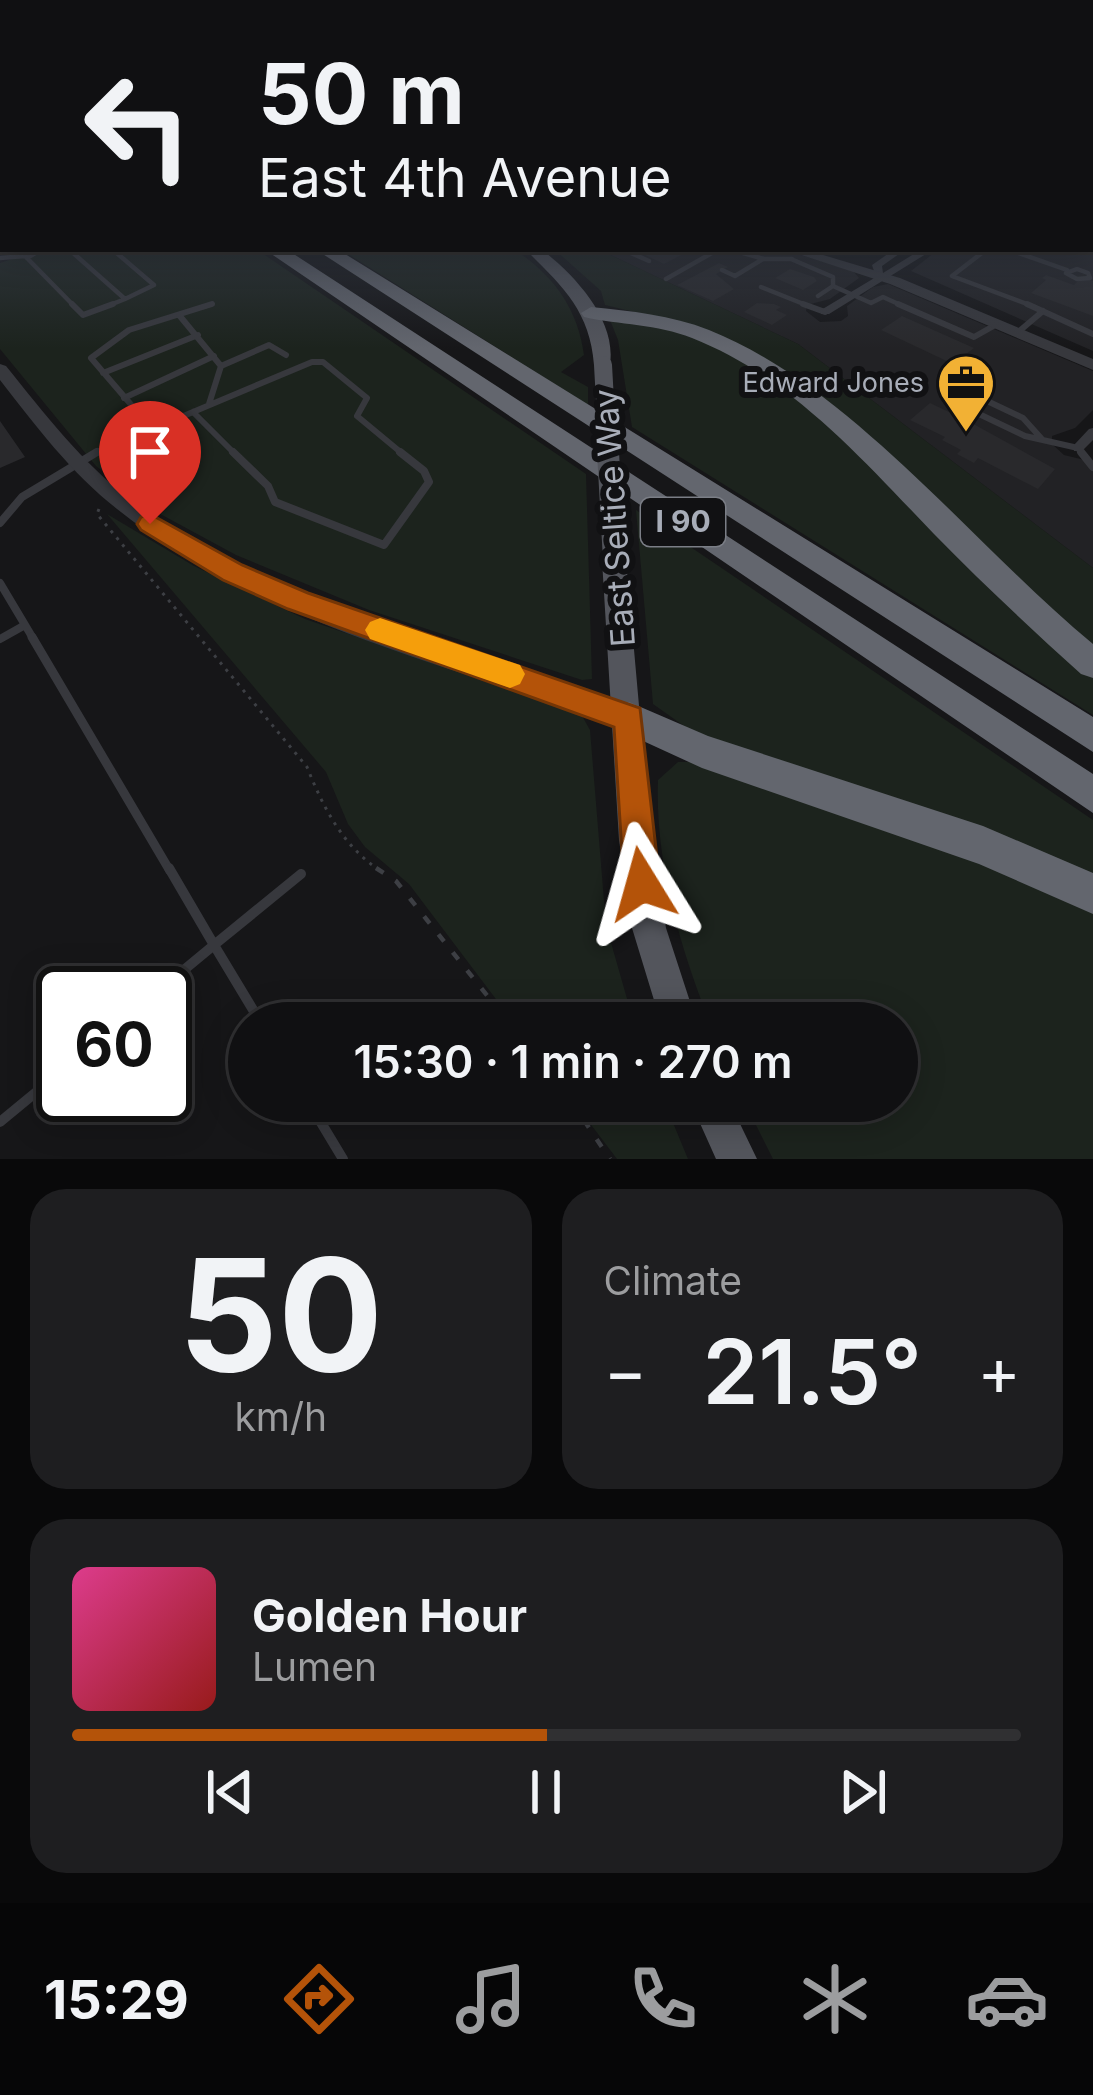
<!DOCTYPE html>
<meta charset="utf-8">
<style>
body{margin:0;font-family:Inter,sans-serif;background:#1e1e20;color:#f1f3f6;height:100vh;display:flex;flex-direction:column;font-size:45px;white-space:nowrap}
*{box-sizing:border-box;margin:0}
p{font-size:39px;color:#9c9d9f}
.icon{flex:none;width:66px;height:66px;fill:none;stroke:currentColor;stroke-width:2;stroke-linecap:round;stroke-linejoin:round}
.map{position:relative;height:1159px;overflow:hidden}
.panel{display:flex;flex-direction:column;gap:30px;padding:30px;background:#09090a;flex:1}
.panel>*{flex:none}
.hud{position:absolute;left:0px;top:0px;width:1095px;height:252px;box-shadow:0 6px 30px #0003,0 0 0 3px #303032;background:#101012;color:#f1f3f6;overflow:hidden}
.speed{position:absolute;left:36px;top:966px;display:flex;gap:24px;font-size:60px;font-weight:700;text-align:center}
.speed>*{display:grid;place-content:center;width:156px;height:156px;border-radius:50%;background:#101012;box-shadow:0 6px 30px #0003,0 0 0 3px #303032;line-height:1}
.speed .limit{border:6px solid #111;border-radius:18px;background:#fff;color:#111}
.pin{position:absolute;display:grid;place-items:center;width:102px;height:102px;color:#fff;margin:-123px -51px;border-radius:50% 50% 50% 0;rotate:-45deg;box-shadow:0 0 12px #0007}
.pin .icon{rotate:45deg}
.me{position:absolute;width:132px;margin:-66px;rotate:352deg;stroke-linejoin:round;filter:drop-shadow(0 0 9px #0008)}
.turn{display:flex;align-items:center;gap:42px;height:252px;padding:0 60px;font-size:54px}
.turn .icon{width:156px;height:156px;stroke-width:2.5}
.turn b{display:block;font-size:84px;line-height:102px}
.big{font-size:90px;font-weight:600;line-height:1.1}
.panel .widget{flex:1;display:flex;flex-direction:column;justify-content:center;gap:18px;min-width:0;padding:0 42px;border-radius:36px;background:#1e1e20}
.panel .dial{align-items:center;gap:0}
.dial b{font-size:156px;line-height:1}
.song{display:flex;align-items:center;gap:36px}
.cover{width:144px;height:144px;border-radius:18px;background:linear-gradient(135deg,hsl(330 70% 55%),hsl(0 70% 35%))}
.played{height:12px;border-radius:6px;background:linear-gradient(90deg,#b45309 50%,#303032 50%)}
.keys{display:flex;justify-content:space-around;direction:ltr}
.heat{display:flex;justify-content:space-between;align-items:center;font-size:66px;direction:ltr}
.panel .tiles{flex:1;display:grid;gap:30px;grid-template-columns:1fr 1fr}
.widget:last-child{grid-column:span 2}
.trip{position:absolute;left:228px;top:1002px;width:690px;height:120px;border-radius:60px;background:#101012;box-shadow:0 6px 30px #0003,0 0 0 3px #303032;font-weight:600;line-height:120px;text-align:center}
.tabs{display:flex;height:192px;justify-content:space-around;align-items:center;background:#060607;color:#9c9d9f}
.tabs .icon{width:84px;height:84px}
.tabs .current{color:#b45309}
.tabs b{font-size:54px;color:#f1f3f6}
.map>svg:first-child{display:block}
.built{fill:#222225}
.green{fill:#1c231d}
.building{fill:#29292c}
.lines{fill:none;stroke-linecap:round;stroke-linejoin:round}
.path-far1{stroke:#3d3f44;stroke-width:3;stroke-dasharray:3 6;stroke-linecap:butt}
.path{stroke:#3d3f44;stroke-width:4.5;stroke-dasharray:9 14;stroke-linecap:butt}
.service-far4{stroke:#37383d;stroke-width:4.5}
.service-far3{stroke:#37383d;stroke-width:6}
.service-far2{stroke:#37383d;stroke-width:8}
.service-far1{stroke:#37383d;stroke-width:9}
.service{stroke:#37383d;stroke-width:10}
.minor{fill:#37383d;fill-rule:evenodd}
.tertiary{fill:#37383d;fill-rule:evenodd}
.secondary{fill:#45474d;fill-rule:evenodd}
.primary{fill:#53555c;fill-rule:evenodd}
.motorway{fill:#63666e;fill-rule:evenodd}
.primary-bridge-far1{stroke:#53555c;stroke-width:18}
.primary-bridge{stroke:#53555c;stroke-width:22}
.route{fill:#b45309;stroke:#753606;stroke-width:3}
.slow{fill:#f59e0b}
.labels{text-anchor:middle;stroke-width:12;stroke-linejoin:round;paint-order:stroke}
.far-poi-label{font-size:27px;fill:#a8adb8;stroke:#111113;text-anchor:end}
.shield{fill:#111113;stroke:#7b7e86;stroke-width:3}
.shield-label{font-size:30px;font-weight:bold;fill:#a8adb8}
.street-label{font-size:33px;fill:#a8adb8;stroke:#111113}
</style>
<div class="map">
<svg width="1093" height="1159" viewBox="0 0 1093 1159">
<rect width="100%" height="100%" fill="#161618"/>
<!-- built -->
<path class="built" d="M 1093,247 L 1093,351 L 911,271 L 939,249 Z
M 598,249 L 776,249 L 808,257 L 853,271 L 859,278 L 830,299 L 807,305 L 806,311 L 820,322 L 841,321 L 848,316 L 847,306 L 873,287 L 888,284 L 1093,371 L 1093,410 L 1075,428 L 1052,436 L 1052,444 L 1064,455 L 1093,462 L 1093,568 L 798,344 Z"/>
<!-- green -->
<path class="green" d="M 42,249 L 256,249 L 586,474 L 592,679 L 582,680 L 369,610 L 236,555 L 151,509 L 96,466 L 0,349 L 0,263 Z
M 340,249 L 513,249 C 552,273 578,308 584,355 L 561,372 L 588,387 L 588,405 Z
M 554,249 L 598,249 L 798,344 L 1093,568 L 1093,654 L 816,391 L 761,356 L 693,326 L 605,305 L 601,291 Z
M 628,317 L 708,341 L 791,387 L 1093,675 L 1093,715 L 632,427 L 618,340 L 610,320 Z
M 636,510 L 1093,820 L 1093,880 L 691,731 L 653,704 Z
M 107,514 L 194,566 L 305,619 L 581,714 L 590,730 L 606,925 L 634,1023 L 514,1023 L 409,884 L 365,847 L 348,824 L 326,772 Z
M 678,762 L 697,762 L 766,781 L 1093,905 L 1093,1159 L 773,1159 L 744,1101 L 897,1101 L 897,1023 L 710,1023 C 680,947 655,863 658,780 Z
M 573,1101 L 664,1101 L 688,1159 L 617,1159 Z"/>
<!-- building -->
<path class="building" d="M 650,249 L 693,249 L 664,264 L 641,253 Z
M 719,263 L 728,267 L 716,274 L 734,289 L 713,301 L 677,285 Z
M 790,269 L 814,277 L 817,281 L 803,290 L 775,278 Z
M 1046,275 L 1074,285 L 1082,277 L 1093,281 L 1093,316 L 1031,293 L 1046,280 L 1042,278 Z
M 757,303 L 774,304 L 781,307 L 776,310 L 787,315 L 772,325 L 744,312 Z
M 902,316 L 974,348 L 953,364 L 881,330 Z
M 930,403 L 968,421 L 1055,469 L 1038,489 L 978,458 L 974,463 L 957,454 L 961,450 L 942,440 L 945,437 L 910,420 Z
M 0,421 L 25,457 L 0,468 Z"/>
<g class="lines">
<!-- path-far1 -->
<path class="path-far1" d="M 99,509 L 97,514 L 307,767 C 323,807 343,847 381,871"/>
<!-- path -->
<path class="path" d="M 376,868 L 396,881 L 509,1023
M 571,1101 L 610,1159"/>
<!-- service-far4 -->
<path class="service-far4" d="M 51,249 L 72,252 L 125,299 L 154,285 L 112,249
M 622,249 L 649,261
M 729,249 L 764,259 L 792,259
M 987,249 L 952,276 L 1035,307
M 1007,249 L 1067,270
M 0,258 L 25,256 L 75,307
M 27,258 L 42,249
M 791,259 L 833,277 L 833,286 L 871,303 L 883,297 L 905,307
M 1077,269 L 1088,273 L 1090,278 L 1077,279 L 1066,273 Z
M 722,270 L 735,276 L 763,259
M 666,279 L 719,249
M 761,287 L 811,307
M 818,296 L 833,286
M 105,307 L 125,299
M 203,307 L 212,304"/>
<!-- service-far3 -->
<path class="service-far3" d="M 72,304 L 83,315 L 113,304
M 803,304 L 825,312
M 898,304 L 974,337 L 997,324
M 1027,304 L 1093,334
M 179,315 L 221,366 L 209,404
M 1017,333 L 1043,311
M 221,366 L 269,345 L 286,355
M 103,373 L 198,335
M 124,398 L 214,356
M 193,412 L 236,455
M 193,412 L 312,362 L 323,362 L 367,398 L 357,416 L 404,455
M 152,429 L 91,358 L 129,330 L 212,304
M 1041,438 L 1023,418 L 966,391 L 954,395 L 956,403 L 1025,436 L 1078,448 L 1083,455
M 91,455 L 193,412"/>
<!-- service-far2 -->
<path class="service-far2" d="M 233,452 L 268,486 L 275,502 L 384,545 L 429,482 L 424,471 L 400,452
M 1081,452 L 1093,467
M 0,523 L 22,497 L 97,452
M 0,583 L 34,640
M 0,639 L 25,625"/>
<!-- service-far1 -->
<path class="service-far1" d="M 32,637 L 170,871"/>
<!-- service -->
<path class="service" d="M 156,993 L 214,945 L 169,868
M 261,1023 L 214,945 L 301,874
M 308,1101 L 343,1159
M 0,1122 L 63,1070"/>
<!-- minor -->
<path class="minor" d="M 1092,199 L 1093,200 L 1093,206 L 1092,205 Z
M 895,249 L 906,249 L 882,266 L 883,273 L 922,249 L 934,249 L 829,314 L 821,314 L 821,310 L 876,277 L 872,265 Z
M 1093,428 L 1093,440 L 1082,451 L 1074,451 L 1074,445 L 1089,429 Z"/>
<!-- tertiary -->
<path class="tertiary" d="M 0,187 L 3,187 L 3,191 L 0,191 Z
M 783,249 L 803,249 L 900,278 L 1093,359 L 1093,370 L 890,284 Z
M 0,364 L 6,366 C 44,413 82,463 131,500 C 279,612 467,647 638,710 L 641,718 L 638,726 L 629,729 C 457,667 263,625 117,509 C 71,473 35,425 0,380 Z"/>
<!-- secondary -->
<path class="secondary" d="M 1092,236 L 1093,236 L 1093,245 L 1092,245 Z"/>
<!-- primary -->
<path class="primary" d="M 525,249 L 541,249 C 575,275 620,323 609,369 L 603,370 L 594,365 C 590,310 561,285 525,249 Z
M 614,551 L 626,560 L 651,840 L 666,928 L 697,1023 L 661,1023 L 632,928 L 619,840 L 602,560 Z
M 690,1101 L 729,1101 L 757,1159 L 716,1159 Z"/>
<!-- motorway -->
<path class="motorway" d="M 264,249 L 286,249 L 1093,774 L 1093,813 Z
M 315,249 L 337,249 L 1093,717 L 1093,752 Z
M 591,307 C 631,311 671,315 709,330 C 852,387 973,545 1093,644 L 1093,678 L 1081,674 C 1031,629 981,582 934,534 C 862,459 791,377 692,338 C 657,324 620,325 584,317 L 581,313 Z
M 629,702 L 708,736 L 983,826 L 1093,873 L 1093,914 L 979,864 L 702,768 L 617,729 L 612,718 L 617,707 Z"/>
<!-- primary-bridge-far1 -->
<path class="primary-bridge-far1" d="M 603,365 L 608,455"/>
<!-- primary-bridge -->
<path class="primary-bridge" d="M 608,452 L 614,560"/>
</g>
<!-- sky -->
<linearGradient id="sky" x2="0" y2="1"><stop stop-color="#0c0c0d"/><stop offset="0.54" stop-color="#363c48"/><stop offset="1" stop-color="#363c48" stop-opacity="0"/></linearGradient>
<rect width="1093" height="349" fill="url(#sky)"/>
<!-- route -->
<path class="route" d="M 150,514 L 242,565 L 308,593 L 640,708 L 660,884 L 655,897 L 642,903 L 629,897 L 624,884 L 614,727 L 288,609 L 223,580 L 141,530 L 137,524 L 141,517 Z"/>
<!-- slow -->
<path class="slow" d="M 380,618 L 520,665 L 525,674 L 520,684 L 510,688 L 370,639 L 365,630 L 370,622 Z"/>
<!-- icons -->
<defs>
<g id="office-pin" transform="scale(3)"><path d="M0 17L-7.5 6A9.5 9.5 0 1 1 7.5 6Z" fill="#f2b134" stroke="#111113"/><path d="M-6-3h4V-5.5h4V-3h4V5H-6ZM-1-4.5V-3h2v-1.5ZM-6 0V1H6V0Z" fill="#111"/></g>
</defs>
<g fill-rule="evenodd">
<use href="#office-pin" x="966" y="383"/>
</g>
<g class="labels">
<!-- far-poi labels -->
<g class="far-poi-label">
<text x="924" y="392">Edward Jones</text>
</g>
<!-- shield labels -->
<rect class="shield" x="641" y="498" width="84" height="48" rx="9"/>
<g class="shield-label">
<text x="683" y="532">I 90</text>
</g>
<!-- street labels -->
<g class="street-label">
<text transform="translate(614 518) rotate(-94)" y="12">East Seltice Way</text>
</g>
</g>
</svg>
<div class="speed"><div class="limit">60</div></div>
<div class="pin" style="left:150px;top:524px;background:#d93025"><svg class="icon" aria-label="arrive" viewBox="0 0 24 24"><path d="M6 21V4h12l-3 4 3 4H6"/></svg></div>
<svg class="me" style="left:642px;top:884px" viewBox="-20 -20 40 40"><path d="M0-17L14 15 0 8-14 15z" fill="#b45309" stroke="#fff" stroke-width="4"/></svg>
<div class="trip">15:30 · 1 min · 270 m</div>
<div class="hud">
<div class="turn"><svg class="icon" aria-label="left" viewBox="0 0 24 24"><path d="M17 20v-9H6M10 6l-5 5 5 5"/></svg><div><b>50 m</b>East 4th Avenue</div></div>
</div>
</div>
<section class="panel">
<div class="tiles">
<div class="widget dial"><b>50</b><p>km/h</p></div>
<div class="widget"><p>Climate</p>
<div class="heat"><a>−</a><b class="big">21.5°</b><a>+</a></div>
</div>
<div class="widget">
<div class="song"><i class="cover"></i><div><b>Golden Hour</b><p>Lumen</p></div></div>
<div class="played"></div>
<div class="keys"><svg class="icon" aria-label="previous" viewBox="0 0 24 24"><path d="M18 5L8 12l10 7zM5 5v14"/></svg><svg class="icon" aria-label="pause" viewBox="0 0 24 24"><path d="M8 5v14M16 5v14"/></svg><svg class="icon" aria-label="next" viewBox="0 0 24 24"><path d="M6 5l10 7-10 7zM19 5v14"/></svg></div>
</div>
</div>
</section>
<nav class="tabs">
<b>15:29</b>
<svg class="icon current" aria-label="directions" viewBox="0 0 24 24"><path d="M12 3l9 9-9 9-9-9zM9 14v-3h6M13 9l2 2-2 2"/></svg>
<svg class="icon" aria-label="music" viewBox="0 0 24 24"><path d="M9 18V5l10-2v13"/><circle cx="6" cy="18" r="3"/><circle cx="16" cy="16" r="3"/></svg>
<svg class="icon" aria-label="phone" viewBox="0 0 24 24"><path d="M5 4h4l2 5-3 2q2 4 5 5l2-3 5 2v4C11 20 4 13 5 4z"/></svg>
<svg class="icon" aria-label="climate" viewBox="0 0 24 24"><path d="M12 3v18M4 7l16 10M4 17L20 7"/></svg>
<svg class="icon" aria-label="car" viewBox="0 0 24 24"><path d="M5 17H2v-5l4-1 3-4h7l3 4 3 1v5h-3M9 17h6M6 11h13"/><circle cx="7" cy="17" r="2"/><circle cx="17" cy="17" r="2"/></svg>
</nav>
